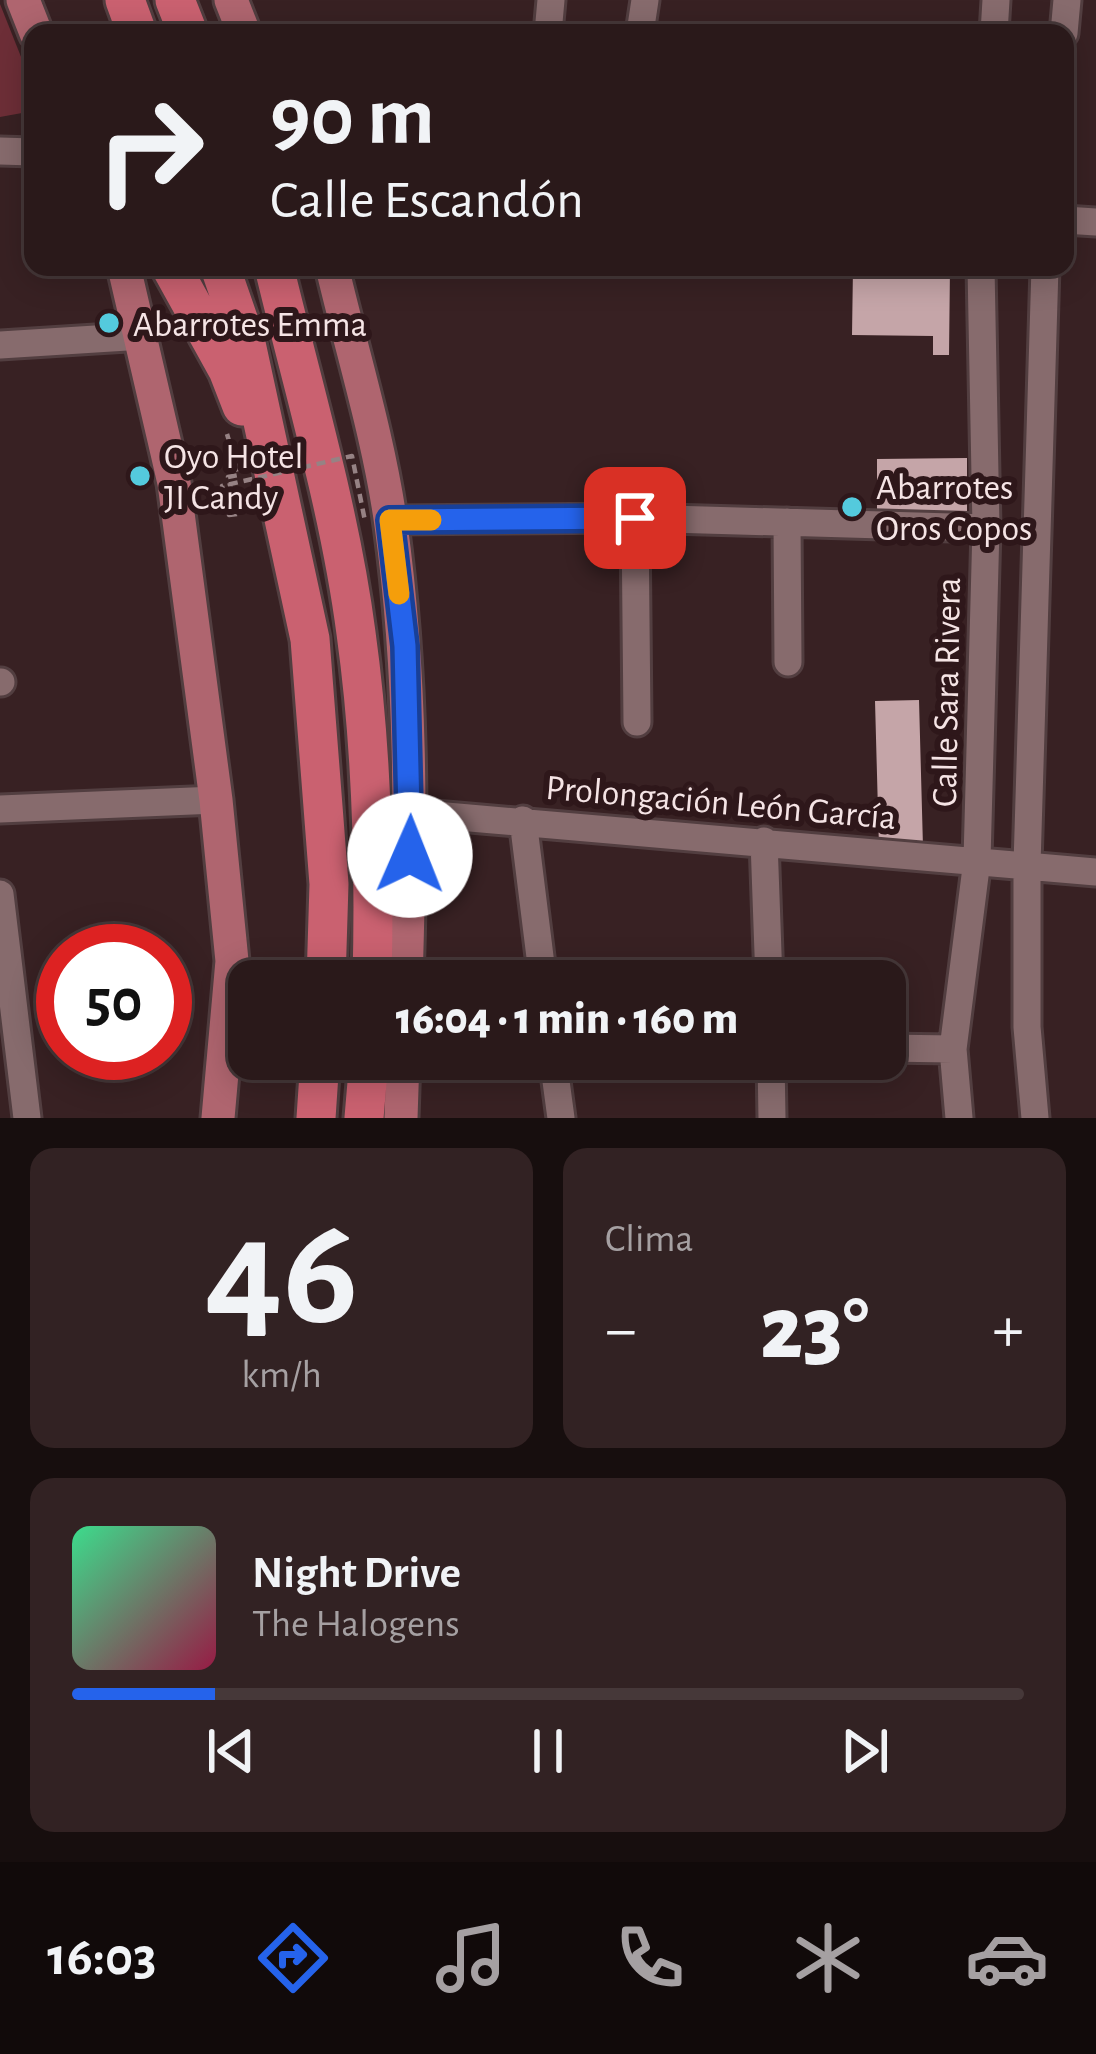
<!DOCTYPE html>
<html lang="es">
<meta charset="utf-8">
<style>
body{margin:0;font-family:"Alegreya Sans",sans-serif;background:#322223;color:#f1f3f6;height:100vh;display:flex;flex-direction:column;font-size:45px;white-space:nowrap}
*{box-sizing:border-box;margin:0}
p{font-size:39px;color:#a5a0a2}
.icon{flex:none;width:66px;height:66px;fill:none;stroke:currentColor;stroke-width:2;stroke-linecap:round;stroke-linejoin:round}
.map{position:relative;height:1118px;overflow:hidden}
.drawer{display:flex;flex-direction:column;gap:30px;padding:30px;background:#170e0e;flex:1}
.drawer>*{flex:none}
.banner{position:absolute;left:24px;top:24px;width:1050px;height:252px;border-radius:24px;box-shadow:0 6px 30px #0003,0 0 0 3px #463839;background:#2a191a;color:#f1f3f6;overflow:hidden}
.speed{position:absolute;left:36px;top:924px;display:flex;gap:24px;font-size:60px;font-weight:700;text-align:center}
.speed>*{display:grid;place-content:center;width:156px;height:156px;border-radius:50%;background:#2a191a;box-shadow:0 6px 30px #0003,0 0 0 3px #463839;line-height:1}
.speed .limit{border:18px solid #d22;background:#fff;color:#111}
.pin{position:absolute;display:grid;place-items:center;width:102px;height:102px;color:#fff;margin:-51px;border-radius:24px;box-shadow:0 6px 18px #0006}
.me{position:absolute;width:132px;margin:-66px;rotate:1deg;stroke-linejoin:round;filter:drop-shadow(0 0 9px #0008)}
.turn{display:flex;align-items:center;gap:42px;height:252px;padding:0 48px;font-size:54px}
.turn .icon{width:156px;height:156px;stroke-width:2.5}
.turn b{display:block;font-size:84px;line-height:102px}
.big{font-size:90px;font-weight:800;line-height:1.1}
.drawer .card{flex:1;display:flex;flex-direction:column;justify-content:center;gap:18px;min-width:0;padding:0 42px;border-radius:24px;background:#322223}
.drawer .dial{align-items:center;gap:0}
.dial b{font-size:156px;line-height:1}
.song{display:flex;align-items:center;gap:36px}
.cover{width:144px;height:144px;border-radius:18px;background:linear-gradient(135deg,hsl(150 70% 55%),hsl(340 70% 35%))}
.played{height:12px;border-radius:6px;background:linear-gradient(90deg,#2563eb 15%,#463839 15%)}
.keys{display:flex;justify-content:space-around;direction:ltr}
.heat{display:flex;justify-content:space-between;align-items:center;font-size:66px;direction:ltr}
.drawer .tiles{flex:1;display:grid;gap:30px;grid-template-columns:1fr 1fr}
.card:last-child{grid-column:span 2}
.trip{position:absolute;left:228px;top:960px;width:678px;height:120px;border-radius:24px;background:#2a191a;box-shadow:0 6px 30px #0003,0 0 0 3px #463839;font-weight:800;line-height:120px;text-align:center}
.dock{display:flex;height:192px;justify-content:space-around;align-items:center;background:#110a0a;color:#a5a0a2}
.dock .icon{width:84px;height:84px}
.dock .current{color:#2563eb}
.dock b{font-size:54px;color:#f1f3f6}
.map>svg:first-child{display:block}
.green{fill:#6d2e37}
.building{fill:#c5a5a8}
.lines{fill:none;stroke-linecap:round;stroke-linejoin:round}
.minor-casing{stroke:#523e40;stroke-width:33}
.major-casing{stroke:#523e40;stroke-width:39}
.highway-casing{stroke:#523e40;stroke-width:45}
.path{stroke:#968284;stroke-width:4.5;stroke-dasharray:9 6;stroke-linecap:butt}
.minor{stroke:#876b6d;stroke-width:27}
.major{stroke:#af656f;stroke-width:33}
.highway{stroke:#ca6170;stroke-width:39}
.path-bridge{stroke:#968284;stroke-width:4.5;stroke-dasharray:9 6;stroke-linecap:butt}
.route-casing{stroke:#184099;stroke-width:30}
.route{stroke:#2563eb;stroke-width:21}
.slow{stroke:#f59e0b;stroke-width:21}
.poi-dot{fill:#54cadd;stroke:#2e171a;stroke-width:4.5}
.labels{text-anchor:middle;stroke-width:12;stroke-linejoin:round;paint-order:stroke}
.poi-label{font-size:36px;fill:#f5e4e5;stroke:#2e171a;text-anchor:start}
.street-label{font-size:36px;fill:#f5e4e5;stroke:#2e171a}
</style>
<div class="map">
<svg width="1096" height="1118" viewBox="0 0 1096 1118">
<rect width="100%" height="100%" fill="#382123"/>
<!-- green -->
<path class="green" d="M 0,4 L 33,87 L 33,111 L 0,117 Z"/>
<!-- building -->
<path class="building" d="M 853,267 L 950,267 L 949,355 L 933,355 L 933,336 L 852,335 Z
M 967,458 L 967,514 L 877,515 L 877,459 Z
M 919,700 L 923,847 L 879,848 L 875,701 Z"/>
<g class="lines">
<!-- minor casing -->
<g class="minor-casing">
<path id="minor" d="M 548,33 L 551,0
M 640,33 L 645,0
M 994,33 L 996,0
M 1064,33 L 1067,0
M 0,151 L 33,152
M 1065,220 L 1096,222
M 0,345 L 143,336
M 635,518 L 637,722
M 390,520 L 635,518 L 986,528
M 787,522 L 788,662
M 0,682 L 1,682
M 0,809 L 216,800
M 412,813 L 1096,872
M 523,820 L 543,981
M 764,841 L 769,981
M 0,894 L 27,1118
M 885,1048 L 953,1049
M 553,1059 L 561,1118
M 771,1059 L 772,1118
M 959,1118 L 953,1049 L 977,860 L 986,528 L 981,267
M 1035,1118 L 1027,1027 L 1027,865 L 1045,267"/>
</g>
<!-- major casing -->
<g class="major-casing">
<path id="major" d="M 23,0 L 36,33
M 231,0 L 244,33
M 124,267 L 174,483 L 216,800 L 232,961 L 218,1118
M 332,267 C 352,352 379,438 391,525 C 412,677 411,828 406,981
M 401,1118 L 403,1059"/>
</g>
<!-- highway casing -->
<g class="highway-casing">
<path id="highway" d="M 125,0 L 137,33
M 175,0 L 188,33
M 171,267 L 228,370 L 242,406
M 220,267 L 245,339 L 310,639 L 329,884 L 326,981
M 274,267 C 303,388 340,510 356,633 C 372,748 375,865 372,981
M 316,1118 L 320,1059
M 364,1118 L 369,1059"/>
</g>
<!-- path -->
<path class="path" d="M 227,434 L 239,475 L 228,477 L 237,514"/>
<!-- minor -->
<use href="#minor" class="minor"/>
<!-- major -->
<use href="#major" class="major"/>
<!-- highway -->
<use href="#highway" class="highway"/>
<!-- path-bridge -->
<path class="path-bridge" d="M 237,514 L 229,515 L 222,486 L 352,456 L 365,521"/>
</g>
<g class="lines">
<!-- route casing -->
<g class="route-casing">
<path id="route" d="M 410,855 L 405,646 L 390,520 L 635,518"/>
</g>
<!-- route -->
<use href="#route" class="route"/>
<!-- slow -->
<path class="slow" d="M 399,594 L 390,520 L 431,520"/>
</g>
<!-- markers -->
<g class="poi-dot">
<circle cx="109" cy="323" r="12"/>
<circle cx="140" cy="476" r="12"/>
<circle cx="852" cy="507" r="12"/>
</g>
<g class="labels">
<!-- poi labels -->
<g class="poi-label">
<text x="133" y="336">Abarrotes Emma</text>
<text x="164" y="468">Oyo Hotel<tspan x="164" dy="41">JI Candy</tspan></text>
<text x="876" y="499">Abarrotes<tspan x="876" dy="41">Oros Copos</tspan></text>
</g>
<!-- street labels -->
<g class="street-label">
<text transform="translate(945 692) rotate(-89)" y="13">Calle Sara Rivera</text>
<text transform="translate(721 801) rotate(5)" y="13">Prolongación León García</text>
</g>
</g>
</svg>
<div class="speed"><div class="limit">50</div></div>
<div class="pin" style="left:635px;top:518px;background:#d93025"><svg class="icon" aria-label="arrive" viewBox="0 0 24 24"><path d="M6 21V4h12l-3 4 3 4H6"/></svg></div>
<svg class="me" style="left:410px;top:855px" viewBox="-20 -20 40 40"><circle r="19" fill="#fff"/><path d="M0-13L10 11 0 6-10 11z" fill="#2563eb"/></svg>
<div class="trip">16:04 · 1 min · 160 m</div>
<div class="banner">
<div class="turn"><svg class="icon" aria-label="right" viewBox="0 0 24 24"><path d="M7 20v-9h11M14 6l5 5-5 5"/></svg><div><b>90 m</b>Calle Escandón</div></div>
</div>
</div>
<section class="drawer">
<div class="tiles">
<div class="card dial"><b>46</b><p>km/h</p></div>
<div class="card"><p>Clima</p>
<div class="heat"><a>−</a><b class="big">23°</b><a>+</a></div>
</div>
<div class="card">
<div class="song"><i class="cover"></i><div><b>Night Drive</b><p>The Halogens</p></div></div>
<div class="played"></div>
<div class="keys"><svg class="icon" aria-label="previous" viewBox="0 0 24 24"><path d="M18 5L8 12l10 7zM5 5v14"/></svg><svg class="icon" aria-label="pause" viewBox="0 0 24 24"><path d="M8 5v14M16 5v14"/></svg><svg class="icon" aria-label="next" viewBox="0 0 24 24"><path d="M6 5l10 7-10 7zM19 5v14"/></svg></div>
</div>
</div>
</section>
<nav class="dock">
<b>16:03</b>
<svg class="icon current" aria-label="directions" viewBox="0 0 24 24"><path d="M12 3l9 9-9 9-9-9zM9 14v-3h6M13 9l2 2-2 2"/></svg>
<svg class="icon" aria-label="music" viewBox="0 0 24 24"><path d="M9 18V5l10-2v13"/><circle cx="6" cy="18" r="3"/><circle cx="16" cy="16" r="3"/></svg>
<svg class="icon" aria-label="phone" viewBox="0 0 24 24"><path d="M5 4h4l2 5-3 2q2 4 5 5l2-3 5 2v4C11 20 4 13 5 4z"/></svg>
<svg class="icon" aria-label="climate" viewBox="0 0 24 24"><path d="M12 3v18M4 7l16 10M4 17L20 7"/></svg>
<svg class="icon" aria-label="car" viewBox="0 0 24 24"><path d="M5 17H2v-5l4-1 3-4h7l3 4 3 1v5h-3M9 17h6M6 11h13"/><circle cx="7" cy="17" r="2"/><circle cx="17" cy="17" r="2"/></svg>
</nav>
